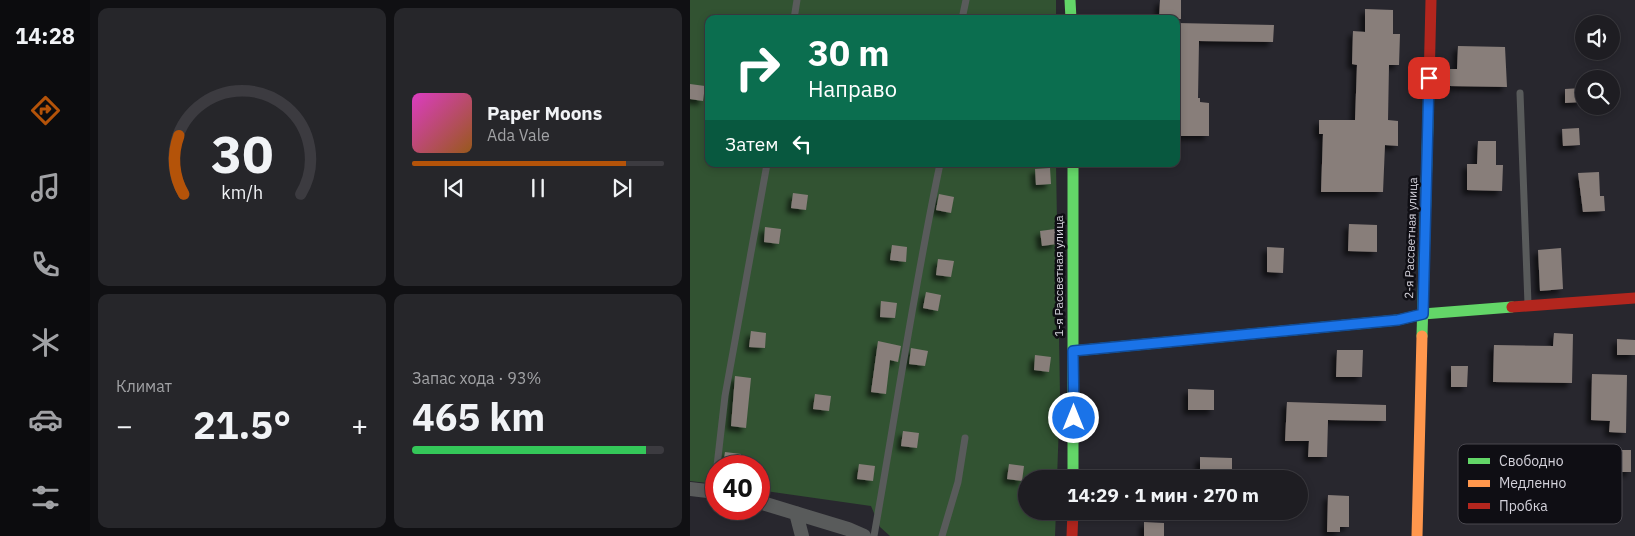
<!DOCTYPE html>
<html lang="ru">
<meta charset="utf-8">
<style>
body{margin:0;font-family:"IBM Plex Sans",sans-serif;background:#26262a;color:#f1f3f6;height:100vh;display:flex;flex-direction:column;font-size:19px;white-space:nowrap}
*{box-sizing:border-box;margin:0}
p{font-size:16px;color:#a1a2a5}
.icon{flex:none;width:28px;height:28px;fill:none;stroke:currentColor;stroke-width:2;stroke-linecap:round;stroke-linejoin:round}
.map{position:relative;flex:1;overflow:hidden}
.sheet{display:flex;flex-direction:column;gap:8px;padding:8px;background:#101013;width:600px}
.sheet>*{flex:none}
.top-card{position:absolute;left:15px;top:15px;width:475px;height:152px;border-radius:10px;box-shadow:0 2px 8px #0003,0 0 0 1px #3c3b40;background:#0b6e4f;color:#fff;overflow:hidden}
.fabs{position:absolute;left:885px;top:15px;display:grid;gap:10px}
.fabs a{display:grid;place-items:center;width:45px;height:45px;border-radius:50%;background:#1e1d22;box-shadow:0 2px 8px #0003,0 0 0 1px #3c3b40;font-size:25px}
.speed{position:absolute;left:15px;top:455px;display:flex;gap:10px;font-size:25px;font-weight:700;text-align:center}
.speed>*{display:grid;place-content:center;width:65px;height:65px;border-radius:50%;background:#1e1d22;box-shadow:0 2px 8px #0003,0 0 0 1px #3c3b40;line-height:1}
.speed .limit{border:8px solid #d22;background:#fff;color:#111}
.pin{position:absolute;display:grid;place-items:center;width:42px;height:42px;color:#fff;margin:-21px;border-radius:10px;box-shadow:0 2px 8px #0006}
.me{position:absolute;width:55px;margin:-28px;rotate:0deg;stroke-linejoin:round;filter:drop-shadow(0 0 4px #0008)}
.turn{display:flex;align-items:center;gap:18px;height:105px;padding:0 20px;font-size:22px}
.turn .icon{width:65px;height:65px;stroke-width:2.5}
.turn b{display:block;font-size:35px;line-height:42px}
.then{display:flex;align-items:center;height:48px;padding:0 20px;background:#0003;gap:10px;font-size:19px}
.big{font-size:38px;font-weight:700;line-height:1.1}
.sheet .tile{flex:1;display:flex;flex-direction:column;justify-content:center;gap:8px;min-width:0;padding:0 18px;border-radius:10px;background:#26262a}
.sheet .dial{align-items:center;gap:0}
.dial svg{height:130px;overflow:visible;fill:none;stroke:#3c3b40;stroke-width:7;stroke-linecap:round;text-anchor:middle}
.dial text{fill:#f1f3f6;stroke:none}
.song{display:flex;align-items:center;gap:15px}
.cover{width:60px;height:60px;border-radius:8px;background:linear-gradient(135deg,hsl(310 70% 55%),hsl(30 70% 35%))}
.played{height:5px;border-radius:2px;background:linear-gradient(90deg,#b45309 85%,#3c3b40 85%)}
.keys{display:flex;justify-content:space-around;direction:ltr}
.heat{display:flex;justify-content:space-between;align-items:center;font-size:28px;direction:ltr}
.charge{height:8px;border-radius:4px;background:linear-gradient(90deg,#34c759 93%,#3c3b40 0)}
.sheet .tiles{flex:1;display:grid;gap:8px;grid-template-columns:repeat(2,1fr)}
.trip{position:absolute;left:328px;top:470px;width:290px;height:50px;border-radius:25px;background:#1e1d22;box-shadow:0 2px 8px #0003,0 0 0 1px #3c3b40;font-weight:700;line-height:50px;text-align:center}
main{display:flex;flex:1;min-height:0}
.tab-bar{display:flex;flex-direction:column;width:90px;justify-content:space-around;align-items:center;background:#0c0c0e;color:#a1a2a5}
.tab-bar .icon{width:35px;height:35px}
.tab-bar .current{color:#b45309}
.tab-bar b{font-size:22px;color:#f1f3f6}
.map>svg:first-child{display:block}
.green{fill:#325332}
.building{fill:#887e7a;filter:url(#shadow)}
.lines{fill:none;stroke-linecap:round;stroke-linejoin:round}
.lane{stroke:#595b5b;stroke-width:7}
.street{stroke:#595b5b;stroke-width:14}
.fast{stroke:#63d668;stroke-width:11}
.slow{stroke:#ff974d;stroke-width:11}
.jam{stroke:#b3261e;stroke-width:11}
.route-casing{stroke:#114b97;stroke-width:12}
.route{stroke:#1a73e8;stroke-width:9}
.labels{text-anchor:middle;stroke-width:5;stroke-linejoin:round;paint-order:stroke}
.street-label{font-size:12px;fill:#d3d1da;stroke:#0f0e14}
.key{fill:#0f0e14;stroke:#4a484f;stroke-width:1}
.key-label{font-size:14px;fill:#d3d1da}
</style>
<main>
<nav class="tab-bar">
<b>14:28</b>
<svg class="icon current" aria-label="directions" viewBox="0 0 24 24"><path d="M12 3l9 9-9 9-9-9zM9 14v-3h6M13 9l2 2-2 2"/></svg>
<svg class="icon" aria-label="music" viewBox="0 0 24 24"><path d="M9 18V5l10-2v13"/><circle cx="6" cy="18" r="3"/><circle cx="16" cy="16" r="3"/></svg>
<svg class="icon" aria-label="phone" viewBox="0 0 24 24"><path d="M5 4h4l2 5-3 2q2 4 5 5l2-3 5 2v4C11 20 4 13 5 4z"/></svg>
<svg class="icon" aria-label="climate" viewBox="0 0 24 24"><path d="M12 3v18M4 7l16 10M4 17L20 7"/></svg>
<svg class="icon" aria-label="car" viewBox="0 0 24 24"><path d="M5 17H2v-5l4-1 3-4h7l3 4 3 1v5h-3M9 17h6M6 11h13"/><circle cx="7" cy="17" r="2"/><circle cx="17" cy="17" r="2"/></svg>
<svg class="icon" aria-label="filters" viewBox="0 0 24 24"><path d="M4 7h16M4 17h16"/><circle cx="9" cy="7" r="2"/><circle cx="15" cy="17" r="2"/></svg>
</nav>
<section class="sheet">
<div class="tiles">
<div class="tile dial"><svg viewBox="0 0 100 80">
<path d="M14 69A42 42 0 1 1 86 69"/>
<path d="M14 69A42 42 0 0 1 11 33" stroke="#b45309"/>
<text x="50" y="56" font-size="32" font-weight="700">30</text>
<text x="50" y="72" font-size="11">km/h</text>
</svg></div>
<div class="tile">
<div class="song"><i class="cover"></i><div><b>Paper Moons</b><p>Ada Vale</p></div></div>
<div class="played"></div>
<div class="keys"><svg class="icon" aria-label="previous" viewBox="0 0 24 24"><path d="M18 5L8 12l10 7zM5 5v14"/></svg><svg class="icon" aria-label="pause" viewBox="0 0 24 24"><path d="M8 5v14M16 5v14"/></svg><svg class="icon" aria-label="next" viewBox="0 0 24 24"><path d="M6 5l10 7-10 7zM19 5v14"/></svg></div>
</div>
<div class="tile"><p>Климат</p>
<div class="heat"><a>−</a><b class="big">21.5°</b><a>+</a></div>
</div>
<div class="tile"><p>Запас хода · 93%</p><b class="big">465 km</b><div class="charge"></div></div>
</div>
</section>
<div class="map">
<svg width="945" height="536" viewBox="0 0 945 536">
<defs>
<filter id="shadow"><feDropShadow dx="-4.5" dy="4.5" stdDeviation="2.5" flood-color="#0009"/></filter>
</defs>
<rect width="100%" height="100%" fill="#28272e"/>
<!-- green -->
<path class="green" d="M 0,0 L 366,0 L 366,19 L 19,19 L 19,164 L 366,164 L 370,395 L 367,479 L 336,479 L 336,511 L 366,511 L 365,536 L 200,536 L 190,527 L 181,506 L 69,490 L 69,466 L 26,466 L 26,484 L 0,481 Z"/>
<!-- building -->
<path class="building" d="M 470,0 L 491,0 L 491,19 L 469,19 Z
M 675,9 L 703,10 L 703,34 L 710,34 L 709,65 L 699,65 L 698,120 L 708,121 L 708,146 L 695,145 L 693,192 L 631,192 L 633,134 L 629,134 L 629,120 L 665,120 L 667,65 L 662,64 L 663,31 L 675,32 Z
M 486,23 L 584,25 L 583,42 L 509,41 L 508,98 L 510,98 L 510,102 L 519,103 L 519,136 L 486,136 Z
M 768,46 L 815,47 L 817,87 L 759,86 L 759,69 L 767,69 Z
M 0,84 L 15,86 L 13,101 L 0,99 Z
M 892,88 L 892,102 L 875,103 L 875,89 Z
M 889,128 L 890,145 L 873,146 L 872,129 Z
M 788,141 L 806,141 L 806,165 L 813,165 L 812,191 L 777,190 L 777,164 L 787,164 Z
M 360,168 L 361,184 L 346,185 L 345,169 Z
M 909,172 L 910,196 L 914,196 L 915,211 L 893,212 L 888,173 Z
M 103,193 L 118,195 L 116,210 L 101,208 Z
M 249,194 L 264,197 L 261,213 L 246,210 Z
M 659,224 L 687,225 L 687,252 L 658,251 Z
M 75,227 L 91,229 L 89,244 L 74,242 Z
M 365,229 L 367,244 L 352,246 L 350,231 Z
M 202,245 L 217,247 L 216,262 L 200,260 Z
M 577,247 L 594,248 L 593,273 L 577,272 Z
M 871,248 L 873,289 L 850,291 L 848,250 Z
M 248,259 L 264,261 L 261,277 L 246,275 Z
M 236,292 L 251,295 L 248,311 L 233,308 Z
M 191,301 L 207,303 L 205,318 L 190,317 Z
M 61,331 L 76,333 L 75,348 L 59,347 Z
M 864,333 L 883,334 L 882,383 L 803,382 L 804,345 L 863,346 Z
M 927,339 L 945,340 L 945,355 L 927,355 Z
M 188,341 L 211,346 L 208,362 L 200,360 L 196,394 L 181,392 Z
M 221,348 L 238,351 L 235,366 L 219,364 Z
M 647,350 L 673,350 L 672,377 L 646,377 Z
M 345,355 L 361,357 L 359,372 L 344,370 Z
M 761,366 L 778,366 L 777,387 L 761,387 Z
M 902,374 L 937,375 L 936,433 L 919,432 L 920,421 L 901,420 Z
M 45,376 L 61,378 L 56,428 L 41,426 Z
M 498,389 L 524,390 L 524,410 L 498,410 Z
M 125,394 L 141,396 L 139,411 L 123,409 Z
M 597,402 L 696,405 L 696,421 L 638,420 L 637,457 L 618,457 L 619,441 L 595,441 Z
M 213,431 L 229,433 L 227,448 L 211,446 Z
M 928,450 L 941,450 L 941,472 L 928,472 Z
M 35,452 L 51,454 L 49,466 L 33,466 Z
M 510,457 L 542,458 L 542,479 L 510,479 Z
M 169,464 L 185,466 L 183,481 L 167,479 Z
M 319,464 L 334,466 L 332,481 L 317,479 Z
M 638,495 L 659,496 L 659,527 L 650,527 L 650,532 L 637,532 Z
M 454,522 L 474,523 L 474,536 L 454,536 Z"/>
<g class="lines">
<!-- lane -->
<path class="lane" d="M 104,19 L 107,0
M 272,19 L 276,0
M 830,93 L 838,304
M 27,466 L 35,396 L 77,164
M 25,491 L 26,475
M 184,536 C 206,412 224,287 250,164
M 252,536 L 268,482 L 275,438"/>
<!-- street -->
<path class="street" d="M 0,489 L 26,492
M 69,502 L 158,529 L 174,536
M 106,513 L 112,536"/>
<!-- fast -->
<path class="fast" d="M 380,0 L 381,19
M 383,164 L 383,479
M 732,336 L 739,84
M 383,351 L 708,320 L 733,314 L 822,307"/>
<!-- slow -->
<path class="slow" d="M 727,536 L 732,336"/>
<!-- jam -->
<path class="jam" d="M 739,84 L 741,0
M 822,307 L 945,298
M 382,536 L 383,511"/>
</g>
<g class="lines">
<!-- route casing -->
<g class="route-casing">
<path id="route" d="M 384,418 L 383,351 L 708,320 L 733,314 L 739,78"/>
</g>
<!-- route -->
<use href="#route" class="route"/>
</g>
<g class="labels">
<!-- street labels -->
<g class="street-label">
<text transform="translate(721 238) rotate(-88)" y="4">2-я Рассветная улица</text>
<text transform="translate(369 276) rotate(-90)" y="4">1-я Рассветная улица</text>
</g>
</g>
<!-- legend -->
<rect x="768" y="444" width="164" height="80" rx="8" class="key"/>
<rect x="778" y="458" width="22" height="6" fill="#63d668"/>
<rect x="778" y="480" width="22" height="7" fill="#ff974d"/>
<rect x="778" y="503" width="22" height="6" fill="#b3261e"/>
<g class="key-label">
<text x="809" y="466">Свободно</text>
<text x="809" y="488">Медленно</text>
<text x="809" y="511">Пробка</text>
</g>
</svg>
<div class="fabs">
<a><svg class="icon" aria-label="sound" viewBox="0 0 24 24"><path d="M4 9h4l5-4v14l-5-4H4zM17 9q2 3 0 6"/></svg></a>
<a><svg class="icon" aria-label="search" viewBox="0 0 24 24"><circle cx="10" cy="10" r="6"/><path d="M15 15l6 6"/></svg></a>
</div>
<div class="speed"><div class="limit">40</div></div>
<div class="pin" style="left:739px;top:78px;background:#d93025"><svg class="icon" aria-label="arrive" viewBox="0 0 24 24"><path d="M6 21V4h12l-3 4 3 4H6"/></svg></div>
<svg class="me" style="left:384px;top:418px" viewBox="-20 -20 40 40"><circle r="17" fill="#1a73e8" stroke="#fff" stroke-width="3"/><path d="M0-11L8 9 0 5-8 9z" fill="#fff"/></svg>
<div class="trip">14:29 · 1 мин · 270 m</div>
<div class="top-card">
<div class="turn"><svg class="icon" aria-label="right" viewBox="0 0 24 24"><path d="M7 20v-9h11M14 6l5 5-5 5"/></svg><div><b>30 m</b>Направо</div></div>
<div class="then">Затем<svg class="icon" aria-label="left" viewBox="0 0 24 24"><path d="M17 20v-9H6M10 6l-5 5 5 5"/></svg></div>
</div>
</div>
</main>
